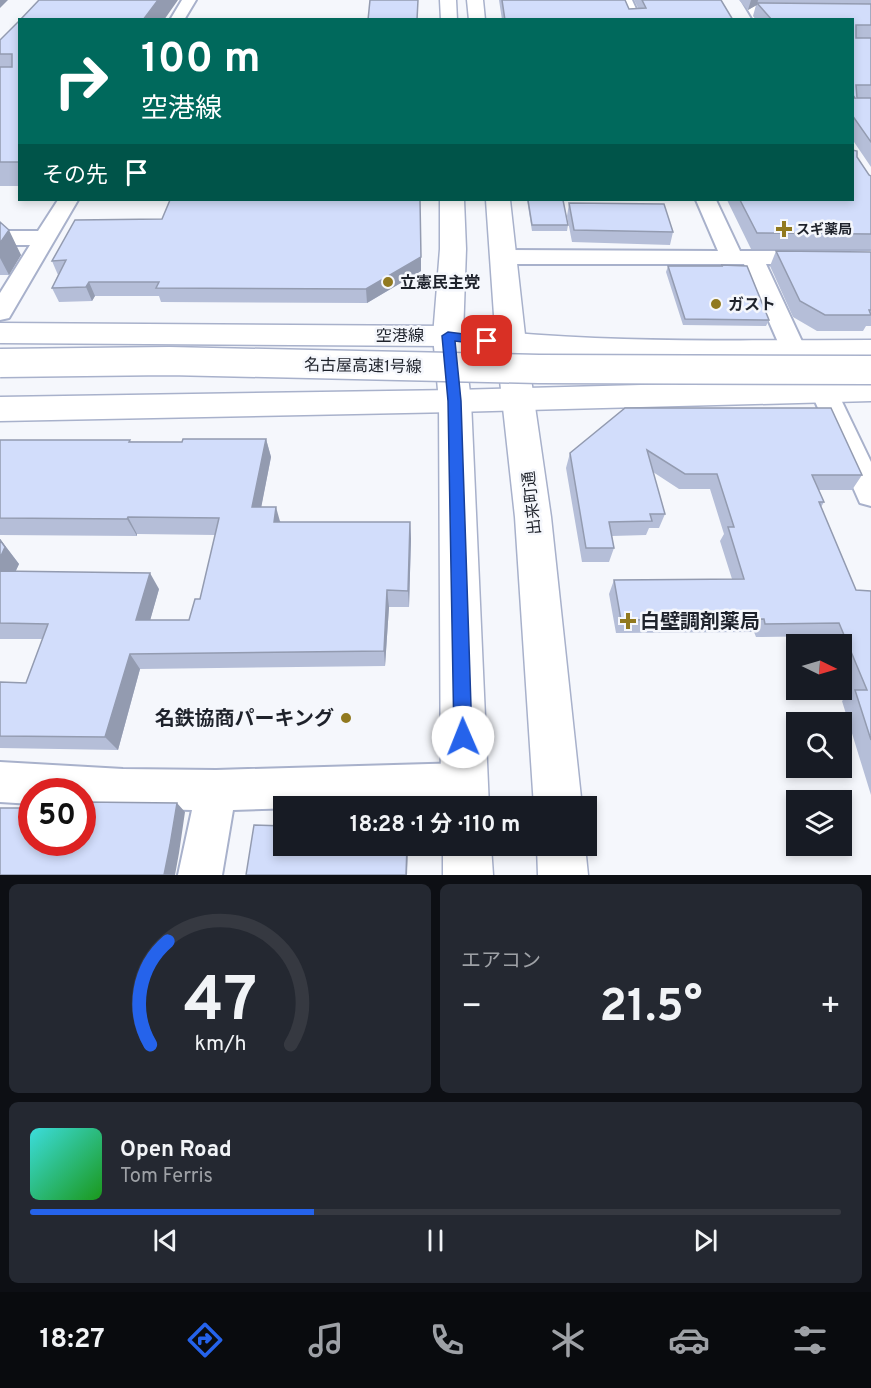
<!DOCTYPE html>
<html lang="ja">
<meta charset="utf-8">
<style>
body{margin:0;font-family:Overpass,"Noto Sans JP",sans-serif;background:#242831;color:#f1f3f6;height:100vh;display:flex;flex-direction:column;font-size:22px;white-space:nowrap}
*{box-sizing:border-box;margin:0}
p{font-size:20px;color:#9ea1a6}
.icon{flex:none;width:33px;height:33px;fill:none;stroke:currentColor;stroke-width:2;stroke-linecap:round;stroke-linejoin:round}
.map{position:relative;height:875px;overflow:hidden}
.panel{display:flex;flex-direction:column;gap:9px;padding:9px;background:#0d0f14;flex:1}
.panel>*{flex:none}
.banner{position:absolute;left:18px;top:18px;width:836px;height:183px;border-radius:0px;box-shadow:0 3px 9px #0003;background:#00695c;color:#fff;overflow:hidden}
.needle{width:39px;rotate:95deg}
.fabs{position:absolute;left:786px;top:634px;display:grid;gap:12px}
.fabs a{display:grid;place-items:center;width:66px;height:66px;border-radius:0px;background:#171b24;box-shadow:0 3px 9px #0003;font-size:30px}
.speed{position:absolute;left:18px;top:778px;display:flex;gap:12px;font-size:30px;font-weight:700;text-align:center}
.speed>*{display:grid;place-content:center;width:78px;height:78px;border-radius:50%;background:#171b24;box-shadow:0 3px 9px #0003;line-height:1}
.speed .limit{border:9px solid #d22;background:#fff;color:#111}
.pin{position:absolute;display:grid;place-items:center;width:51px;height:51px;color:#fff;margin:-26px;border-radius:12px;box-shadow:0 3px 9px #0006}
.me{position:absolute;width:66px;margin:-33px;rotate:359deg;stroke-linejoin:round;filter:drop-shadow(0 0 4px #0008)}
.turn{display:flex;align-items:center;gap:21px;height:126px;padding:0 24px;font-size:27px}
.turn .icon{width:78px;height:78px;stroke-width:2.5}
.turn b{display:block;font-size:42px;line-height:51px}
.then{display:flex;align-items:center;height:57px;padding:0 24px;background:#0003;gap:12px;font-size:22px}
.big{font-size:45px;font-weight:700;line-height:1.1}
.panel .card{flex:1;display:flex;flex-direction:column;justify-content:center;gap:9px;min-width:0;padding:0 21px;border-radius:9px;background:#242831}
.panel .dial{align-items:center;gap:0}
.dial svg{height:156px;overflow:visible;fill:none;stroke:#363941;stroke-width:7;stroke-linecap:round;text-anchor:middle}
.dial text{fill:#f1f3f6;stroke:none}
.song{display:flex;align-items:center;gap:18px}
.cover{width:72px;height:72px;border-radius:9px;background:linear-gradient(135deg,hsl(180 70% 55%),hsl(120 70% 35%))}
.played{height:6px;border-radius:3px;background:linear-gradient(90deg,#2563eb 35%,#363941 35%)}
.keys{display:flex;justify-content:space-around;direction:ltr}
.heat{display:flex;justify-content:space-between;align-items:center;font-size:33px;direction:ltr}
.panel .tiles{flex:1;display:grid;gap:9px;grid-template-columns:1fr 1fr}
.card:last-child{grid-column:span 2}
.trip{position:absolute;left:273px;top:796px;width:324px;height:60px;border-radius:0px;background:#171b24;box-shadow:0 3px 9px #0003;font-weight:700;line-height:60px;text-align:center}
.dock{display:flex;height:96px;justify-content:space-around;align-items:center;background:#090b0e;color:#9ea1a6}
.dock .icon{width:42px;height:42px}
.dock .current{color:#2563eb}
.dock b{font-size:27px;color:#f1f3f6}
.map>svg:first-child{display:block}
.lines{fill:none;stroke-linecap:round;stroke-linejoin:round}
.street-casing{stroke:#a8b1cb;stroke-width:4}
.secondary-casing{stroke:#a8b1cb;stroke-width:3}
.highway-casing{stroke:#a8b1cb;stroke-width:3}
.street{fill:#fff;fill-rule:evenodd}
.secondary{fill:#fff;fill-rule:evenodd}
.highway{fill:#fff;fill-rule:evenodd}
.highway-bridge-casing{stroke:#a8b1cb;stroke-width:31;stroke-linecap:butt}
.highway-bridge{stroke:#fff;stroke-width:28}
.wall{fill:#b5bed8}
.shaded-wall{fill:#939bb0}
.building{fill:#d2ddfb;stroke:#939bb0;stroke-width:1.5}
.route{fill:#2563eb;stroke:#184099;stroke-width:1.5}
.poi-dot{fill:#91791f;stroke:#f5f7fc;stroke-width:2}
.labels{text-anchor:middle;stroke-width:5;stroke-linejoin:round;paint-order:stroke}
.far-poi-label{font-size:14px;font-weight:bold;fill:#1e222b;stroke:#f5f7fc;text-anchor:start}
.poi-label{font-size:16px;font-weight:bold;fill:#1e222b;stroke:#f5f7fc;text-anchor:start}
.street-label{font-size:16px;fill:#1e222b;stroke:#f5f7fc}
.near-poi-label{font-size:20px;font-weight:bold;fill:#1e222b;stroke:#f5f7fc;text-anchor:start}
</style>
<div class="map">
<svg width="871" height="875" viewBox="0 0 871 875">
<rect width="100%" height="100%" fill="#f5f7fc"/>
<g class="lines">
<!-- street casing -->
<g class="street-casing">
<path id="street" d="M 182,0 L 196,0 L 184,20 L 170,20 Z
M 618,0 L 632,0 L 641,20 L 627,20 Z
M 742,0 L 756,0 L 769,20 L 754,20 Z
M 58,200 L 78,200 L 9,318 L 0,320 L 0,293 L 30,245 L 0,245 L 0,231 L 38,231 Z
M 696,200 L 716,200 L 740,251 L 871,251 L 871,265 L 766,264 L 806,350 L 802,356 L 793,359 L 784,356 L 744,264 L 503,264 L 495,262 L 492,257 L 495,252 L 503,250 L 718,251 Z
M 823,380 L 833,383 L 871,462 L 871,506 L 860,503 L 810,390 L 813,383 Z
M 0,762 L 123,769 L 216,770 L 464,763 L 478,769 L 484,783 L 478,797 L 464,803 L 233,810 L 222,875 L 178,875 L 192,810 L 82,807 L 82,792 L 32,792 L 32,804 L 0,802 Z"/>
</g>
<!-- secondary casing -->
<g class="secondary-casing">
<path id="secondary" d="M 440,0 L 456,0 L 457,20 L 441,20 Z
M 467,0 L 483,0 L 485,20 L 469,20 Z
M 440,200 L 464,200 L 466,249 L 463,336 L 471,401 L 489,807 L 441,807 L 439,401 L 433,336 L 440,249 Z
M 486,200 L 510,200 L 526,344 L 551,517 L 582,807 L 534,807 L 515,517 L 496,344 Z
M 443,846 L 491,846 L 493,875 L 443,875 Z
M 537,846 L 585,846 L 588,875 L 538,875 Z"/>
</g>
<!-- highway casing -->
<g class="highway-casing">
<path id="highway" d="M 0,323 L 448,326 C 589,344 729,340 871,340 L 871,360 C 729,360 589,365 448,346 L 0,343 Z
M 871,379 L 871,401 L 455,412 L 0,421 L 0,397 L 455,390 Z"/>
</g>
<!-- street -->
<use href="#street" class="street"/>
<!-- secondary -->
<use href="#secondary" class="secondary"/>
<!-- highway -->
<use href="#highway" class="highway"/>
<!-- highway-bridge casing -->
<g class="highway-bridge-casing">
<path id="highway-bridge" d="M 0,363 L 169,361 L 539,369 L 871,370"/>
</g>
<!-- highway-bridge -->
<use href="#highway-bridge" class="highway-bridge"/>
</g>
<!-- wall -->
<path class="wall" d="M 499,0 L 625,0 L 629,9 L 638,8 L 634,0 L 721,0 L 733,20 L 502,20 Z
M 739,0 L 871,0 L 871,167 L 852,139 L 852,20 L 756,20 L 753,16 L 756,5 L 748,10 Z
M 20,20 L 20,186 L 0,186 L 0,40 Z
M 857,157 L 869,175 L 871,176 L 871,249 L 751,249 L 727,200 L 852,200 Z
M 527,200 L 563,200 L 568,225 L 567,231 L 532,231 Z
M 569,203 L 673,232 L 670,245 L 572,242 L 567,216 Z
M 162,219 L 421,271 L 367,303 L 161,302 L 159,296 L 95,296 L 92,301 L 59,302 L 52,288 L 58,275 L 52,261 Z
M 0,222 L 21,255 L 9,275 L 0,275 Z
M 776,251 L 871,252 L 871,326 L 866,326 L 863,331 L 817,331 L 793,317 L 770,266 Z
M 721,265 L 769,320 L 766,326 L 683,325 L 666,272 L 668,266 L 721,266 Z
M 625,408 L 862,475 L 852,490 L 819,490 L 824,502 L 821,507 L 856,590 L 871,591 L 871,795 L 842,701 L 851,693 L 842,670 L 842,645 L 831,645 L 828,636 L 756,637 L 754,632 L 616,633 L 609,594 L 614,580 L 732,579 L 720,541 L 724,534 L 710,489 L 679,489 L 653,472 L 665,514 L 659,528 L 649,528 L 646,535 L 612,536 L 614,548 L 609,562 L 582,562 L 566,468 L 570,453 Z
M 266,439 L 271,457 L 261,507 L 281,522 L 410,522 L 411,539 L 409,607 L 389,607 L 385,666 L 140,669 L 118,750 L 0,748 L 0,682 L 26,683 L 43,639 L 0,639 L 0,539 L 19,564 L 15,572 L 159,589 L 150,620 L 189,620 L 200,599 L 215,535 L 137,534 L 137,536 L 0,535 L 0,440 L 182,442 Z"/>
<!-- shaded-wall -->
<path class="shaded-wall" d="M 0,0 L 8,0 L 0,8 Z
M 158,0 L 178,0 L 164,20 L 143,20 Z
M 751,0 L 758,0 L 757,5 L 748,10 Z
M 9,230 L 21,255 L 9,275 L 0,258 L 0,243 Z
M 421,257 L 421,271 L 367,303 L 366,289 Z
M 89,282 L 95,296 L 92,301 L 86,287 Z
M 266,439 L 271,457 L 258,524 L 252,507 Z
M 276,507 L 281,525 L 274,522 Z
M 128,517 L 137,534 L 137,536 L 127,519 Z
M 410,522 L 411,539 L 409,607 L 408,591 Z
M 0,539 L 19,564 L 8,588 L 0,578 Z
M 150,573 L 159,589 L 146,635 L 136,620 Z
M 387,590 L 389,607 L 385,666 L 384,651 Z
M 130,654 L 140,669 L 118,750 L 105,737 Z
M 177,803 L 185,812 L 179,853 L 175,875 L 164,875 Z
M 407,846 L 408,846 L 407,875 L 406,875 Z"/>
<!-- building -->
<path class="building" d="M 39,0 L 158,0 L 143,20 L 20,20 Z
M 370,0 L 418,0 L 417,20 L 368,20 Z
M 502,0 L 625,0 L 629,9 L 646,8 L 642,0 L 721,0 L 733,20 L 505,20 Z
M 757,3 L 871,4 L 871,25 L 856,25 L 856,38 L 871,38 L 871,85 L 856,85 L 857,98 L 871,98 L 871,142 L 852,115 L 852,98 L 855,98 L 852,94 L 852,20 L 772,20 Z
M 20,20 L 20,162 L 0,162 L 0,67 L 12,67 L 12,54 L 0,54 L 0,40 Z
M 852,150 L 857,151 L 857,157 L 869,175 L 871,176 L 871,234 L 757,233 L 740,200 L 852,200 Z
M 170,200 L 420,200 L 421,257 L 366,289 L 156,288 L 159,282 L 89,282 L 86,287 L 52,288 L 66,260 L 52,261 L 75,220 L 162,219 Z
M 528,200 L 563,200 L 568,225 L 532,225 Z
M 569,203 L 664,204 L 673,232 L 574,230 Z
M 0,222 L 9,230 L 0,243 Z
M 776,251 L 871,252 L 871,310 L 869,310 L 871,315 L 825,315 L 800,301 Z
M 721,265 L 747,266 L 769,320 L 685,319 L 668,266 L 723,266 Z
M 625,408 L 831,408 L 862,475 L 812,475 L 824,502 L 819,502 L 856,590 L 871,591 L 871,740 L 855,690 L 867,690 L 839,623 L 765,624 L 764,619 L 621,620 L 614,580 L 744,579 L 728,527 L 734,527 L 717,474 L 685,474 L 647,450 L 665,514 L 650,514 L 652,521 L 609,522 L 614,548 L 586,548 L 570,453 Z
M 183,439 L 266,439 L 252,507 L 276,507 L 274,522 L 410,522 L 408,591 L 387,590 L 384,651 L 130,654 L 105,737 L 0,736 L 0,682 L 26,683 L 48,624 L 0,623 L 0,571 L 150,573 L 136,620 L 189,620 L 195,599 L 200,599 L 219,518 L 128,517 L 127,519 L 0,518 L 0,440 L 130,440 L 129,442 L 182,442 Z
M 0,540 L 5,547 L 0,558 Z
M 82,802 L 177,803 L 170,845 L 164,875 L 0,875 L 0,808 L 32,808 L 32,843 L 82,843 Z
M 254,825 L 284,826 L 284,846 L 407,846 L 406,875 L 246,875 Z"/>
<!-- route -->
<path class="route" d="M 448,332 L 487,337 L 493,341 L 487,345 L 455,341 L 461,401 L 472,737 L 470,744 L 463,746 L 457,744 L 454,737 L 448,401 L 442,336 Z"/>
<!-- markers -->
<g class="poi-dot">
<path d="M781 220h6v6h6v6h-6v6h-6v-6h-6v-6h6z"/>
<circle cx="388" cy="282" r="6"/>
<circle cx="716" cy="304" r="6"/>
<path d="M625 612h6v6h6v6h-6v6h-6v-6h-6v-6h6z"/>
<circle cx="346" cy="718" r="6"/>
</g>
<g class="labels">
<!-- far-poi labels -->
<g class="far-poi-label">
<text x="796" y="234">スギ薬局</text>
</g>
<!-- poi labels -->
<g class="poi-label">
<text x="400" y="288">立憲民主党</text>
<text x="728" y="310">ガスト</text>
</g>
<!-- street labels -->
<g class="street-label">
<text x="400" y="341">空港線</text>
<text transform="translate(363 365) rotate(1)" y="6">名古屋高速1号線</text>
<text transform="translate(531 503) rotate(-96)" y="6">出来町通</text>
</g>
<!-- near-poi labels -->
<g class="near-poi-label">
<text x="640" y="628">白壁調剤薬局</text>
<text x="334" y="725" text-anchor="end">名鉄協商パーキング</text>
</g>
</g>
</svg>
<div class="fabs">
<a><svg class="needle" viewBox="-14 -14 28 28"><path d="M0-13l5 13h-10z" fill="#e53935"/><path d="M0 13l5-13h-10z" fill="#9ea1a6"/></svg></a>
<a><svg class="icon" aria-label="search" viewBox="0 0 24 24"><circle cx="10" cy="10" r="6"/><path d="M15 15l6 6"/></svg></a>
<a><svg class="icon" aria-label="layers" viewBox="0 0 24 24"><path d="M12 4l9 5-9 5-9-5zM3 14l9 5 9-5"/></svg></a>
</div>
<div class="speed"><div class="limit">50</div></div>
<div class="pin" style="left:487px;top:341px;background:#d93025"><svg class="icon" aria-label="arrive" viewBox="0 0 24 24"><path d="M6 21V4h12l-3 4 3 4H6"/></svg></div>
<svg class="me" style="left:463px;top:737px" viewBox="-20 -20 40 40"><circle r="19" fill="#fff"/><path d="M0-13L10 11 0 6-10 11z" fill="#2563eb"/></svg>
<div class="trip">18:28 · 1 分 · 110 m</div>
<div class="banner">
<div class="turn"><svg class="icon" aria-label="right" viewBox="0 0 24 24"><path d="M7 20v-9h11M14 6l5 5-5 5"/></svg><div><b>100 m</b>空港線</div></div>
<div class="then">その先<svg class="icon" aria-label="arrive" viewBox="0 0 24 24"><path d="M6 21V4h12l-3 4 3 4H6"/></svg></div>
</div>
</div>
<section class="panel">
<div class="tiles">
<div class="card dial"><svg viewBox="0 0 100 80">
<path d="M14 69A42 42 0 1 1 86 69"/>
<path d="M14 69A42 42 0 0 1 23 16" stroke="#2563eb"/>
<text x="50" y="56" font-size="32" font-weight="700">47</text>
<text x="50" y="72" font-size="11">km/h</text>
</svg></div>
<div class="card"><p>エアコン</p>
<div class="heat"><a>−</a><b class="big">21.5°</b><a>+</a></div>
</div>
<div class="card">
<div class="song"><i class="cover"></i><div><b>Open Road</b><p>Tom Ferris</p></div></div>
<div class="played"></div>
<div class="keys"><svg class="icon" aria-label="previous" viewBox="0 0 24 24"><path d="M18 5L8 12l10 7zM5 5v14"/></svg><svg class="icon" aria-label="pause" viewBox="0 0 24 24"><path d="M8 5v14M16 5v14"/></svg><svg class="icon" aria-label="next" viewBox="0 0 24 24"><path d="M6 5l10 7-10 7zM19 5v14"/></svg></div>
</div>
</div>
</section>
<nav class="dock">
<b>18:27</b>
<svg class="icon current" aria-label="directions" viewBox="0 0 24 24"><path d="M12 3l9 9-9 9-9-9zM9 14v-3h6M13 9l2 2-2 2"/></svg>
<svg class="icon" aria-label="music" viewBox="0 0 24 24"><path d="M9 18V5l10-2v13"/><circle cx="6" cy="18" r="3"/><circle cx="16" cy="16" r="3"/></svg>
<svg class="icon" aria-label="phone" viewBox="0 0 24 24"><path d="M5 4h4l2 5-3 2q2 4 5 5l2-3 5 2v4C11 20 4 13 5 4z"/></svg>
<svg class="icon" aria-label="climate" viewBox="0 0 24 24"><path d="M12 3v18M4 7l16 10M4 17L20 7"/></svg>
<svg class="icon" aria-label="car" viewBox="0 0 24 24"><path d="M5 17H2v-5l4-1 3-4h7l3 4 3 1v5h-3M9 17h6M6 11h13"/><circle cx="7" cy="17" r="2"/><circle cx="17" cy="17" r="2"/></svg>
<svg class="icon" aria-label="filters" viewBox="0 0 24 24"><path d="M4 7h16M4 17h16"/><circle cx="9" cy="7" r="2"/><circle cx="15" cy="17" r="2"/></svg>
</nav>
